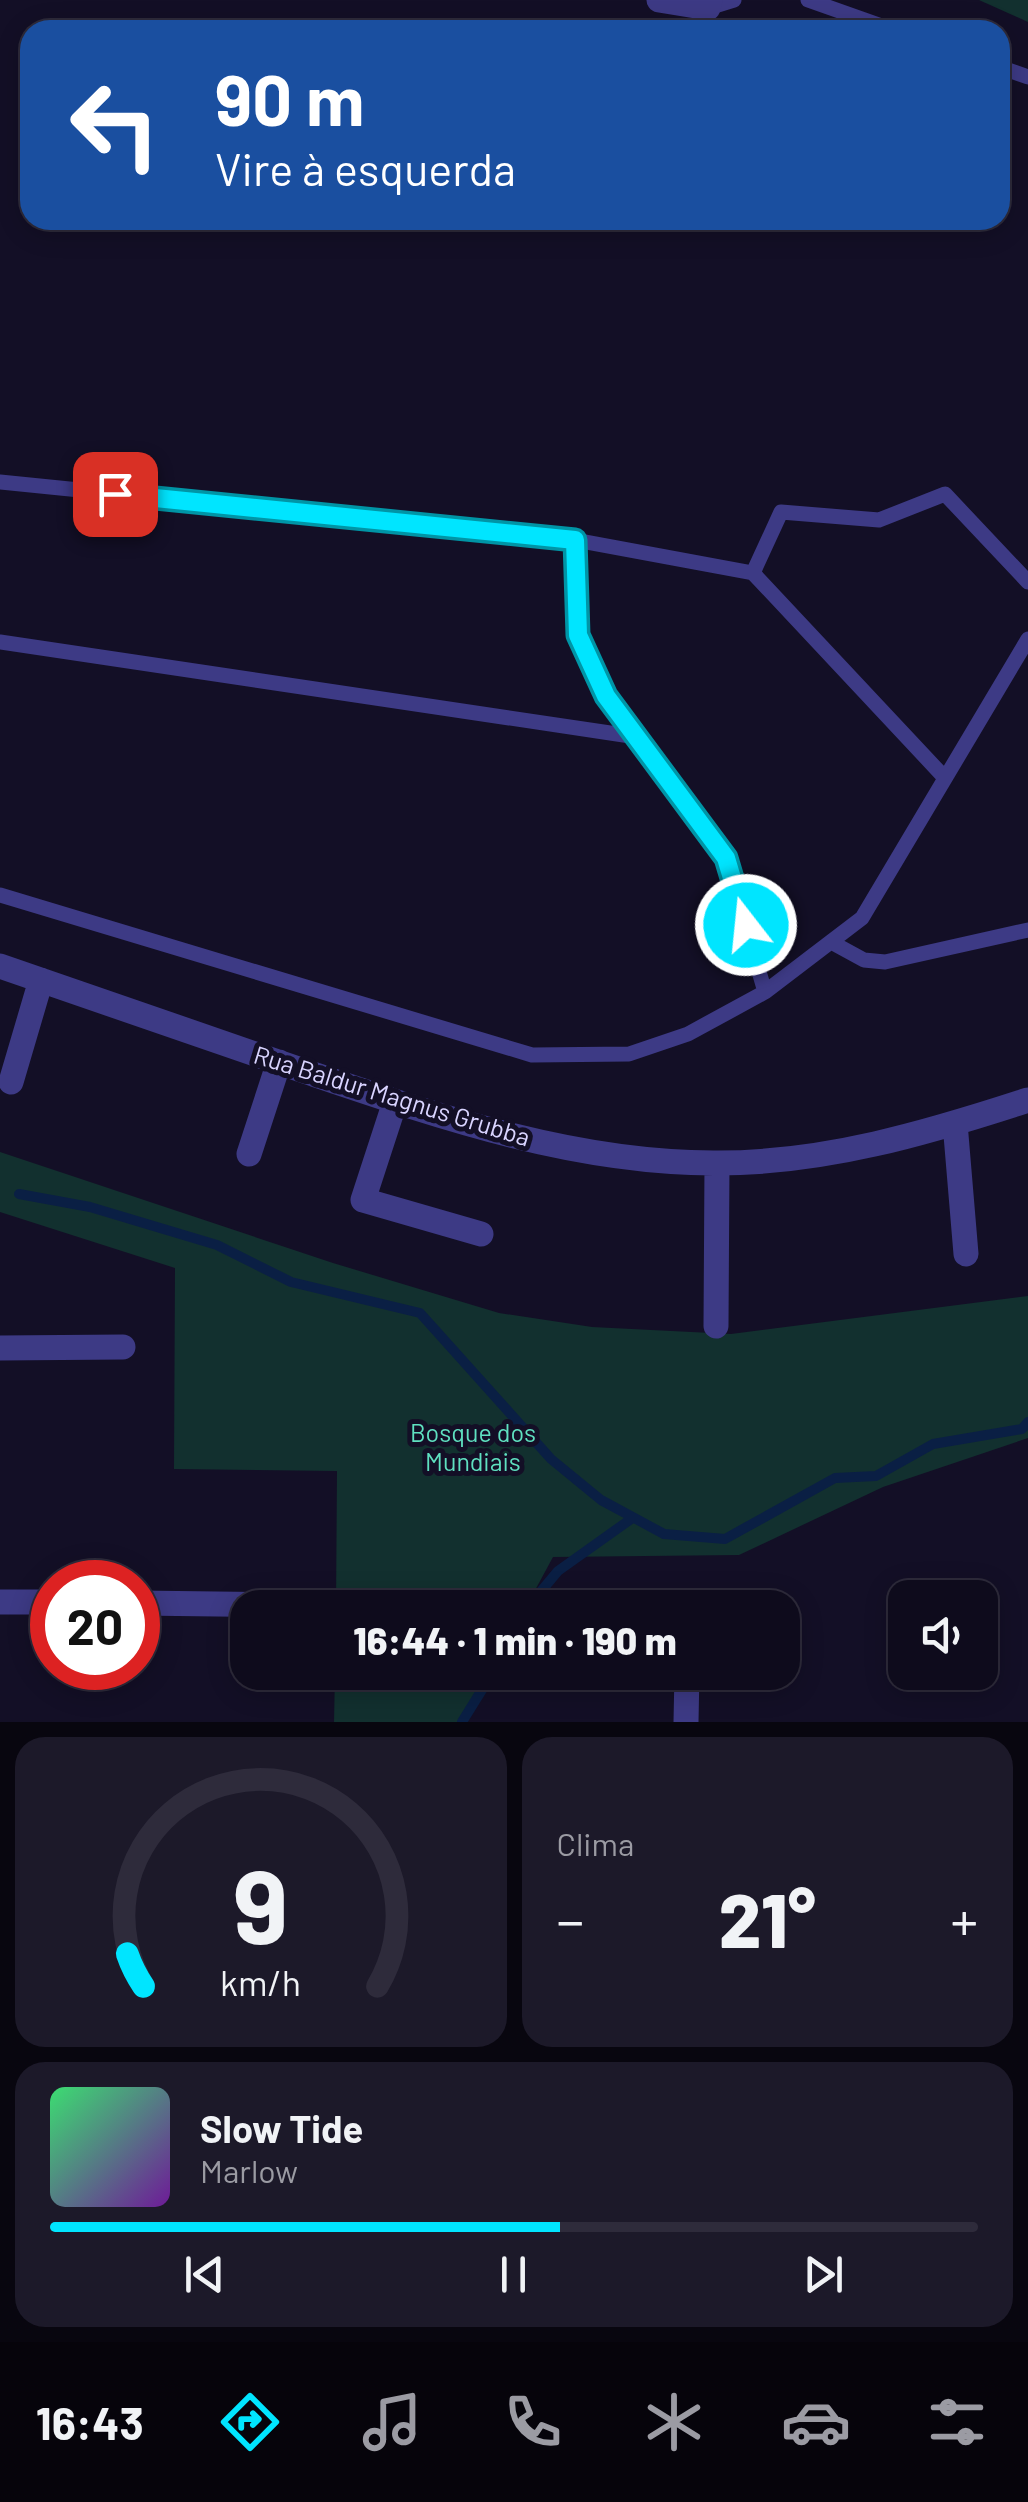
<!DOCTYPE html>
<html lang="pt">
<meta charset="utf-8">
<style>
body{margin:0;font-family:Barlow,sans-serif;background:#1c1929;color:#f1f3f6;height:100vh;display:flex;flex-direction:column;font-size:38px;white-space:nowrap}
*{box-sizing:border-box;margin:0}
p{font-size:32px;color:#9b9ba3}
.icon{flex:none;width:55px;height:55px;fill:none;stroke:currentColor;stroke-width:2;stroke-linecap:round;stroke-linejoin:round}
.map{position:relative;height:1722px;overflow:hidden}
.side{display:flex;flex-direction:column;gap:15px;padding:15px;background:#08060f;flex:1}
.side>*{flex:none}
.hud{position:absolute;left:20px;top:20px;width:990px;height:210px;border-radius:30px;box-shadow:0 5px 25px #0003,0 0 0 2px #2e2b3b;background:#1a4fa0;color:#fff;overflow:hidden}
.controls{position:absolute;left:888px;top:1580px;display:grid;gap:20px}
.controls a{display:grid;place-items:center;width:110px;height:110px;border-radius:20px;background:#0e0b1c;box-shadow:0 5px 25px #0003,0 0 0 2px #2e2b3b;font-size:50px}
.speed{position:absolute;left:30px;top:1560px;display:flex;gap:20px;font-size:50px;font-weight:700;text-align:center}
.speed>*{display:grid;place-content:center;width:130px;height:130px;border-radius:50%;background:#0e0b1c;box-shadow:0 5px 25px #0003,0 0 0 2px #2e2b3b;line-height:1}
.speed .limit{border:15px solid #d22;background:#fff;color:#111}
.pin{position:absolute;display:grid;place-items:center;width:85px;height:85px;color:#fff;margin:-42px;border-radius:20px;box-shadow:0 5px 15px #0006}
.me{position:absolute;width:110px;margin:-55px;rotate:344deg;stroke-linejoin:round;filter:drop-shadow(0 0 8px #0008)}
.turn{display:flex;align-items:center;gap:35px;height:210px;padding:0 30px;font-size:45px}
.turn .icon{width:130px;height:130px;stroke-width:2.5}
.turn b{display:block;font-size:70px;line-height:85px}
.big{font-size:75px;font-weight:800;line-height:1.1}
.side .widget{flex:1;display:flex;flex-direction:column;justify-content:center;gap:15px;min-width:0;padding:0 35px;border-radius:30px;background:#1c1929}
.side .dial{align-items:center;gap:0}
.dial svg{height:260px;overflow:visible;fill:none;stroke:#2e2b3b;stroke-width:7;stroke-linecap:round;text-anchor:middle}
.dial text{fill:#f1f3f6;stroke:none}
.song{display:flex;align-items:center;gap:30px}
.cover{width:120px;height:120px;border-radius:15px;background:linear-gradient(135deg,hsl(140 70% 55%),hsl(280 70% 35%))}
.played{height:10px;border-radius:5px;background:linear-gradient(90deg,#00e5ff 55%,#2e2b3b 55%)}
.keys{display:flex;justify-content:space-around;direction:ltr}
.heat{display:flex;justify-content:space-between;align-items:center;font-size:55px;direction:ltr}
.side .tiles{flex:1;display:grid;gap:15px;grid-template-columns:1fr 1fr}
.widget:last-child{grid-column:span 2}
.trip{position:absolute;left:230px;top:1590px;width:570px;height:100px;border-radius:30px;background:#0e0b1c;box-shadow:0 5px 25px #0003,0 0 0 2px #2e2b3b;font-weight:800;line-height:100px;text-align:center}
.tabs{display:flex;height:160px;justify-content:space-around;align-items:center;background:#06040b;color:#9b9ba3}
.tabs .icon{width:70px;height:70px}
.tabs .active{color:#00e5ff}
.tabs b{font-size:45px;color:#f1f3f6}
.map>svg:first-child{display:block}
.green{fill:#12302f}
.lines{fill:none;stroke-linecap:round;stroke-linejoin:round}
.stream{stroke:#0a1f44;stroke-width:10}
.service{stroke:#3d3a85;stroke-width:15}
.minor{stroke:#3d3a85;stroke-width:25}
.route-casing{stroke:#0095a6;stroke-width:25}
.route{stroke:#00e5ff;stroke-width:18}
.labels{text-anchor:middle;stroke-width:10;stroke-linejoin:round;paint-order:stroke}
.street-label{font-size:25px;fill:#d9d4ff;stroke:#130f26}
.park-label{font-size:25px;fill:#5fe0c0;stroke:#130f26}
</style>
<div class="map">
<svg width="1028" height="1722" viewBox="0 0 1028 1722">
<rect width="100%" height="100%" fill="#130f26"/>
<!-- green -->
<path class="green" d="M 979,0 L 1028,0 L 1028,22 Z
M 0,1152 L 333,1263 L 499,1313 L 592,1327 L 731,1334 L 1028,1296 L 1028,1438 L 883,1487 L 739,1555 L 553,1557 L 526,1607 L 336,1607 L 337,1471 L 174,1469 L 175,1268 L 0,1212 Z
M 335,1673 L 335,1672 L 491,1673 L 464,1722 L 334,1722 Z"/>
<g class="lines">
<!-- stream -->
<path class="stream" d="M 19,1194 L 90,1207 L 217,1245 L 291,1282 L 420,1313 L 551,1459 L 601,1500 L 664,1534 L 725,1539 L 835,1478 L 876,1476 L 933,1444 L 1022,1429 L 1028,1422
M 527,1608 L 558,1571 L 631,1519
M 462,1722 L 493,1672"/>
<!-- service -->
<path class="service" d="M 808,0 L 893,30
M 708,8 L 734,0
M 1000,67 L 1028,77
M 0,482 L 575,540 L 753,573 L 781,512 L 879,520 L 945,494 L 1028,582
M 575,540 L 579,635 L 606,695 L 726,859 L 765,992
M 753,573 L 945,778
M 0,642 L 637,737
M 0,895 L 532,1055 L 629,1054 L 688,1034 L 765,992 L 862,918 L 1028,639
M 831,942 L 864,960 L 885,962 L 1028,930"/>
<!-- minor -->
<path class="minor" d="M 659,0 L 708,8 L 710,0
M 0,966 C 103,1001 205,1037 307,1072 C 440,1117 576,1164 718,1163 C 825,1163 927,1133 1028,1100
M 11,1082 L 41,980
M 395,1102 L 363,1200 L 481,1234
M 955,1123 L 966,1254
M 249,1154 L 279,1062
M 716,1326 L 717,1163
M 0,1348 L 123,1347
M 0,1602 L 52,1602
M 138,1603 L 303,1605
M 686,1722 L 687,1672"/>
</g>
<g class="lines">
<!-- route casing -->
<g class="route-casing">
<path id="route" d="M 115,494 L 575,540 L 578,635 L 606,696 L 726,858 L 746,925"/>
</g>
<!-- route -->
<use href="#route" class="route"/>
</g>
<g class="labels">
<!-- street labels -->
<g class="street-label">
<text transform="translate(392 1096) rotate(17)" y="9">Rua Baldur Magnus Grubba</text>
</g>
<!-- park labels -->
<g class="park-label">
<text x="473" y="1442">Bosque dos<tspan x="473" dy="29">Mundiais</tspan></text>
</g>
</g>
</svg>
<div class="controls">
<a><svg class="icon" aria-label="sound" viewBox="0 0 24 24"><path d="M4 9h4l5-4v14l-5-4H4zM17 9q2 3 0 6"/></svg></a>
</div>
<div class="speed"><div class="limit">20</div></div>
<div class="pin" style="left:115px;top:494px;background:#d93025"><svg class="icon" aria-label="arrive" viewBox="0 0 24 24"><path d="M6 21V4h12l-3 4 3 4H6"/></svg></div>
<svg class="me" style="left:746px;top:925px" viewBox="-20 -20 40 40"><circle r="17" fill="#00e5ff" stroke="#fff" stroke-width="3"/><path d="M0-11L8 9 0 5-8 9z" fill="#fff"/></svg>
<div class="trip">16:44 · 1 min · 190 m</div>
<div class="hud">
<div class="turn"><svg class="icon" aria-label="left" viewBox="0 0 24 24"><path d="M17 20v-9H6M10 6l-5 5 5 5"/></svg><div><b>90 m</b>Vire à esquerda</div></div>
</div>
</div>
<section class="side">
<div class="tiles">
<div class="widget dial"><svg viewBox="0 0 100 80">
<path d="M14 69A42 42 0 1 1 86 69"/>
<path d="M14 69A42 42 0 0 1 9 59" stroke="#00e5ff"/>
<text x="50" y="56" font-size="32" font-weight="700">9</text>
<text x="50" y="72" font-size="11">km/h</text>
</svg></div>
<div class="widget"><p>Clima</p>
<div class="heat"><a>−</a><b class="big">21°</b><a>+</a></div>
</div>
<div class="widget">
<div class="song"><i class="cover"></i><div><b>Slow Tide</b><p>Marlow</p></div></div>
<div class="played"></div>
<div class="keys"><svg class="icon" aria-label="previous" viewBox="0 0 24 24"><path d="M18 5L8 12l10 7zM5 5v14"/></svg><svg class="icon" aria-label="pause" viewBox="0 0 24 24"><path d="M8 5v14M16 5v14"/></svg><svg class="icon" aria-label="next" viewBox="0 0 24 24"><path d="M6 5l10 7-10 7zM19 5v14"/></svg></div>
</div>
</div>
</section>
<nav class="tabs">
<b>16:43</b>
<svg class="icon active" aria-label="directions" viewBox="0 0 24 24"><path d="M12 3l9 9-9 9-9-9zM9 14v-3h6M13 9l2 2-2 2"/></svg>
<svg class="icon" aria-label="music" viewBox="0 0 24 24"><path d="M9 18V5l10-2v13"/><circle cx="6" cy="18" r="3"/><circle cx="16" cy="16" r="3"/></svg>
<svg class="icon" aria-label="phone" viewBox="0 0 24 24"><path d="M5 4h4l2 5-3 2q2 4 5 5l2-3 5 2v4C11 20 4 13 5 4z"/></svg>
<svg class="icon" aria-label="climate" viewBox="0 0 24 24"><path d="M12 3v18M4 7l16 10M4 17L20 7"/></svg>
<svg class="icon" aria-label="car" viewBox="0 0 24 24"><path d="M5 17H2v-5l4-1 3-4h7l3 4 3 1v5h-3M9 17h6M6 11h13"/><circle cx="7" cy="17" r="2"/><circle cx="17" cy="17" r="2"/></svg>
<svg class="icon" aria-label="filters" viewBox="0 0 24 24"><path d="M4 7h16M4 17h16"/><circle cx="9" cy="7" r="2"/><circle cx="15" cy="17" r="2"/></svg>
</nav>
